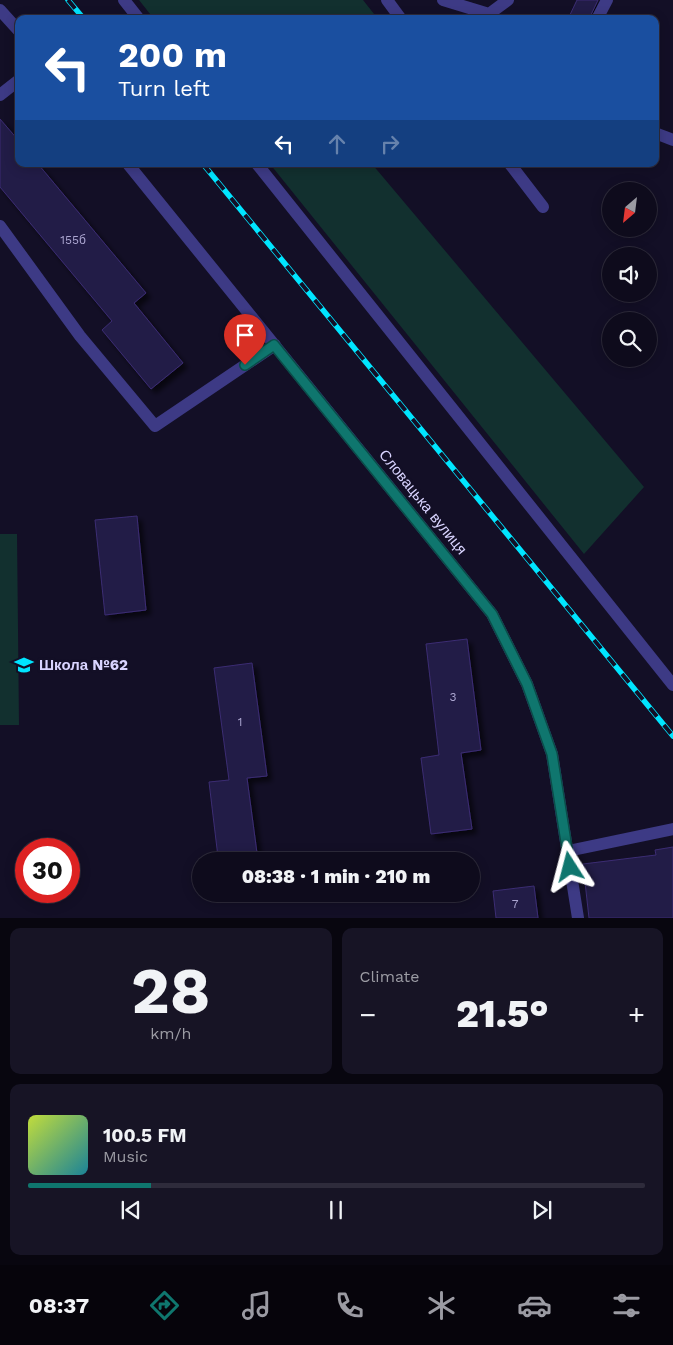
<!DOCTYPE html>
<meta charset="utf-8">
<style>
body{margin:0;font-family:"Work Sans",sans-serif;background:#171425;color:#f1f3f6;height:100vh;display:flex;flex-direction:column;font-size:19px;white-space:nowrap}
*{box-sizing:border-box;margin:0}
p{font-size:16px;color:#9b9ba3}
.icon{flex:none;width:28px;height:28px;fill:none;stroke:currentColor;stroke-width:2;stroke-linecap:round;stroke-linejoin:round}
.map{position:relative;height:918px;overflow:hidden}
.side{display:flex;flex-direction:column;gap:10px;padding:10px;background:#08060f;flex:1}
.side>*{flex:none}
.guide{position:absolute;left:15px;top:15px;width:644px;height:152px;border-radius:10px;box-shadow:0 2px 12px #0003,0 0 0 1px #2e2b3b;background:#1a4fa0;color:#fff;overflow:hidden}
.needle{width:32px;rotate:208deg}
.fabs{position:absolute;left:602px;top:182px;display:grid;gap:10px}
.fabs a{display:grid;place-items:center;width:55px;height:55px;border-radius:50%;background:#0e0b1c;box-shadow:0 2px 12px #0003,0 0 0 1px #2e2b3b;font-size:25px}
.speed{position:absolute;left:15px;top:838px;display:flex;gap:10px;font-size:25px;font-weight:700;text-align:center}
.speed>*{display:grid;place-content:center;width:65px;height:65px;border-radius:50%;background:#0e0b1c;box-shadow:0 2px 12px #0003,0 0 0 1px #2e2b3b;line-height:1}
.speed .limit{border:8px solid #d22;background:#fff;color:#111}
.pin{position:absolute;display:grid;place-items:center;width:42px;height:42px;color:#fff;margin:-51px -21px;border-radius:50% 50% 50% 0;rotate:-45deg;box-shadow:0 0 5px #0007}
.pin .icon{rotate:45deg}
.me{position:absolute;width:55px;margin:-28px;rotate:351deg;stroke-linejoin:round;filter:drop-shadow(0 0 4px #0008)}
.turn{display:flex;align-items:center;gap:18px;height:105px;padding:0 20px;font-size:22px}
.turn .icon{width:65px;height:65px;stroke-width:2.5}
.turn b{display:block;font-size:35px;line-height:42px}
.lanes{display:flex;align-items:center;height:48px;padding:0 20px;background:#0003;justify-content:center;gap:25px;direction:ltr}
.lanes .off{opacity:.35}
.big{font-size:38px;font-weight:800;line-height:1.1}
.side .tile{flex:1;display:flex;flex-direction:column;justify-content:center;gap:8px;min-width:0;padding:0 18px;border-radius:10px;background:#171425}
.side .dial{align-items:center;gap:0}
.dial b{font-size:65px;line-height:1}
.song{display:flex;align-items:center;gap:15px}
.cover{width:60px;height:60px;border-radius:8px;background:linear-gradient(135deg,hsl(70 70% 55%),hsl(190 70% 35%))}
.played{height:5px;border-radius:2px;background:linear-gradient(90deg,#0f766e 20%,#2e2b3b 20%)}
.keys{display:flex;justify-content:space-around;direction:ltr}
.heat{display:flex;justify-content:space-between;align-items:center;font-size:28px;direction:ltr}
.side .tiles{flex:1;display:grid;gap:10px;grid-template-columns:1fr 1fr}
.tile:last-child{grid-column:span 2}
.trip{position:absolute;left:192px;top:852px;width:288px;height:50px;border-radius:25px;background:#0e0b1c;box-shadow:0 2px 12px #0003,0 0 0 1px #2e2b3b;font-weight:800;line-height:50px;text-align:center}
.dock{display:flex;height:80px;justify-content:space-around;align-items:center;background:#06040b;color:#9b9ba3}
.dock .icon{width:35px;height:35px}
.dock .active{color:#0f766e}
.dock b{font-size:22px;color:#f1f3f6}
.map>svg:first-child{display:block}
.green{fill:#12302f}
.building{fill:#241b47;stroke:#3b2d73;filter:url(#shadow)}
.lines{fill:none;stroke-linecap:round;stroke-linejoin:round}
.minor{stroke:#3d3a85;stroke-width:12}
.rail-casing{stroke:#00e5ff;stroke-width:5.5}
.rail{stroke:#130f26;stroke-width:4;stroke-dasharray:11;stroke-linecap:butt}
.route-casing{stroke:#0a4d48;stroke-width:12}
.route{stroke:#0f766e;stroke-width:9}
.labels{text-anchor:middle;stroke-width:5;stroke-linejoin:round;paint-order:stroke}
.number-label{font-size:12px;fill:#aca6d1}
.street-label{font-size:15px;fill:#d9d4ff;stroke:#130f26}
.poi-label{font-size:15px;font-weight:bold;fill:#d9d4ff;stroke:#130f26;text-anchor:start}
</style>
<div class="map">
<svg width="673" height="918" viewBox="0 0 673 918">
<defs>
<filter id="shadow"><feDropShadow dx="4.5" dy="4.5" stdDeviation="2.5" flood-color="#0009"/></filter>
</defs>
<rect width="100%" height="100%" fill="#130f26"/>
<!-- green -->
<path class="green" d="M 139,0 L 363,0 L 378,19 L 154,19 Z
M 270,164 L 372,164 L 644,487 L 584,554 Z
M 0,534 L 17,534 L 19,725 L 0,725 Z"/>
<!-- building -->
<path class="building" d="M 577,0 L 598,0 L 589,19 L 568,19 Z
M 0,119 L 19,141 L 19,164 L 38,164 L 146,293 L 134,303 L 183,363 L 151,389 L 102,330 L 112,321 L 0,187 Z
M 137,516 L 146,610 L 105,615 L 95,520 Z
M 467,639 L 481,750 L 461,753 L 472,829 L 431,834 L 421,758 L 439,755 L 426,644 Z
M 252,663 L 267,776 L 247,778 L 257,853 L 218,857 L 209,782 L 229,780 L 214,668 Z
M 673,847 L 673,918 L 589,918 L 583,864 L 656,855 L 655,850 Z
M 534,886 L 538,918 L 496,918 L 493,891 Z"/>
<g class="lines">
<!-- minor -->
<path class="minor" d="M 124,0 L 139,19
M 387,0 L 401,19
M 443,0 L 489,14 L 496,19
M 0,10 L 19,31
M 489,14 L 508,0
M 597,19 L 607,0
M 0,95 L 19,80
M 655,133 L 673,140
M 128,164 L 492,614 L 527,684 L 552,754 L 578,918
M 257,164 L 673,685
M 510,164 L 543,207
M 0,226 L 80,336 L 155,426 L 275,345
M 568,851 L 673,829"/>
<!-- rail casing -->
<g class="rail-casing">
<path id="rail" d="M 68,0 L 84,19
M 203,164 L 673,736"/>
</g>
<!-- rail -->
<use href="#rail" class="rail"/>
</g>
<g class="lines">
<!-- route casing -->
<g class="route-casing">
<path id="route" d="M 245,365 L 274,345 L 492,614 L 527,684 L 552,754 L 570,867"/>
</g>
<!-- route -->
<use href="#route" class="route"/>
</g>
<!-- icons -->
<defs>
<g id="school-bare" transform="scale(1.5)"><path d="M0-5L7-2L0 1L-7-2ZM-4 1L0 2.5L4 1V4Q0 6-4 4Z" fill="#00e5ff" stroke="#130f26" stroke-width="2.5" paint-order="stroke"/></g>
</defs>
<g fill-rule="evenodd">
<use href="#school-bare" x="24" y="665"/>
</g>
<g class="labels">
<!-- number labels -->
<g class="number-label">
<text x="73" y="244">155б</text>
<text x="453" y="701">3</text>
<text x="240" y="726">1</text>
<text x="515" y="908">7</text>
</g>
<!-- street labels -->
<g class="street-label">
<text transform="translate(423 502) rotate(51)" y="5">Словацька вулиця</text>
</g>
<!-- poi labels -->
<g class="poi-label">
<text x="39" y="670">Школа №62</text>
</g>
</g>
</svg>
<div class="fabs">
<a><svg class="needle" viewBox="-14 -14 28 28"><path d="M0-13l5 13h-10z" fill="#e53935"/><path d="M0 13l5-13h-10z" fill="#9b9ba3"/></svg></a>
<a><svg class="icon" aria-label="sound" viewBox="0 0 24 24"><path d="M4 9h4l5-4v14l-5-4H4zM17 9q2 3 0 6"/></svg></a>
<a><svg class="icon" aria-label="search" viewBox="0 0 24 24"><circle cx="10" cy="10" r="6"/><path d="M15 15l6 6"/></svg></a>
</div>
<div class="speed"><div class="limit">30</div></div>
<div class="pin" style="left:245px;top:365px;background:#d93025"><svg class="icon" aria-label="arrive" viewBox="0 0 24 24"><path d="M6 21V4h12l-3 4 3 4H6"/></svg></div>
<svg class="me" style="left:570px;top:867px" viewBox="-20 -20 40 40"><path d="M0-17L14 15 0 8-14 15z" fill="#0f766e" stroke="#fff" stroke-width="4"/></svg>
<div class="trip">08:38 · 1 min · 210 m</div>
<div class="guide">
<div class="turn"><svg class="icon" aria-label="left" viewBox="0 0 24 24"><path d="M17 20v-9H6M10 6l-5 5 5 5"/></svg><div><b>200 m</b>Turn left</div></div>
<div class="lanes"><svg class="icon" aria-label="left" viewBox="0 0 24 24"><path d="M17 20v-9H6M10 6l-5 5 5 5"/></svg><svg class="icon off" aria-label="ahead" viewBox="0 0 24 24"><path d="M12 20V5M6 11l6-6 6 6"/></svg><svg class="icon off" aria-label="right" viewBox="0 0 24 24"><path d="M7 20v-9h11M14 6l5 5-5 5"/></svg></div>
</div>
</div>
<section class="side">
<div class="tiles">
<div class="tile dial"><b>28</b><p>km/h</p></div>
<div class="tile"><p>Climate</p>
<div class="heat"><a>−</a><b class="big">21.5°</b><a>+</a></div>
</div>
<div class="tile">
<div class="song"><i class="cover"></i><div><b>100.5 FM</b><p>Music</p></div></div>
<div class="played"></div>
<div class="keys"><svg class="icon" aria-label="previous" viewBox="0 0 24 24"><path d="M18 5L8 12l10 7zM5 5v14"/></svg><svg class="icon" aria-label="pause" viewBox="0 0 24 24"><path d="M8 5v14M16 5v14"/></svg><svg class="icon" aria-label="next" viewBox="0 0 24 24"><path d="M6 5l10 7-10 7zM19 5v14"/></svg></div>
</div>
</div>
</section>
<nav class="dock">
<b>08:37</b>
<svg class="icon active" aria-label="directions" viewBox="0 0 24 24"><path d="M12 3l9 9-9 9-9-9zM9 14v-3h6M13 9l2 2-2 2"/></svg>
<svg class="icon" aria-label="music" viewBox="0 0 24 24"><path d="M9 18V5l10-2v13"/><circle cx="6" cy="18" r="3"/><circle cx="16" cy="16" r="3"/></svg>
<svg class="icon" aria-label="phone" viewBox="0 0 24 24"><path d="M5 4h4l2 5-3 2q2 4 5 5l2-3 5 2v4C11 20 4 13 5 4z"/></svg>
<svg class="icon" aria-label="climate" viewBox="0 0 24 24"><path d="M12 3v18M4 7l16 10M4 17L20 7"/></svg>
<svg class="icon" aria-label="car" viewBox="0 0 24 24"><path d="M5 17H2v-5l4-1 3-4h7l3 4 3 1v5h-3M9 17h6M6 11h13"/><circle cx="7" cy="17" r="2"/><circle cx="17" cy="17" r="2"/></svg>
<svg class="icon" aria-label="filters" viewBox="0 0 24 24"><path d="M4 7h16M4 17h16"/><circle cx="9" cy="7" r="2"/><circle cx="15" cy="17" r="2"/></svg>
</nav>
